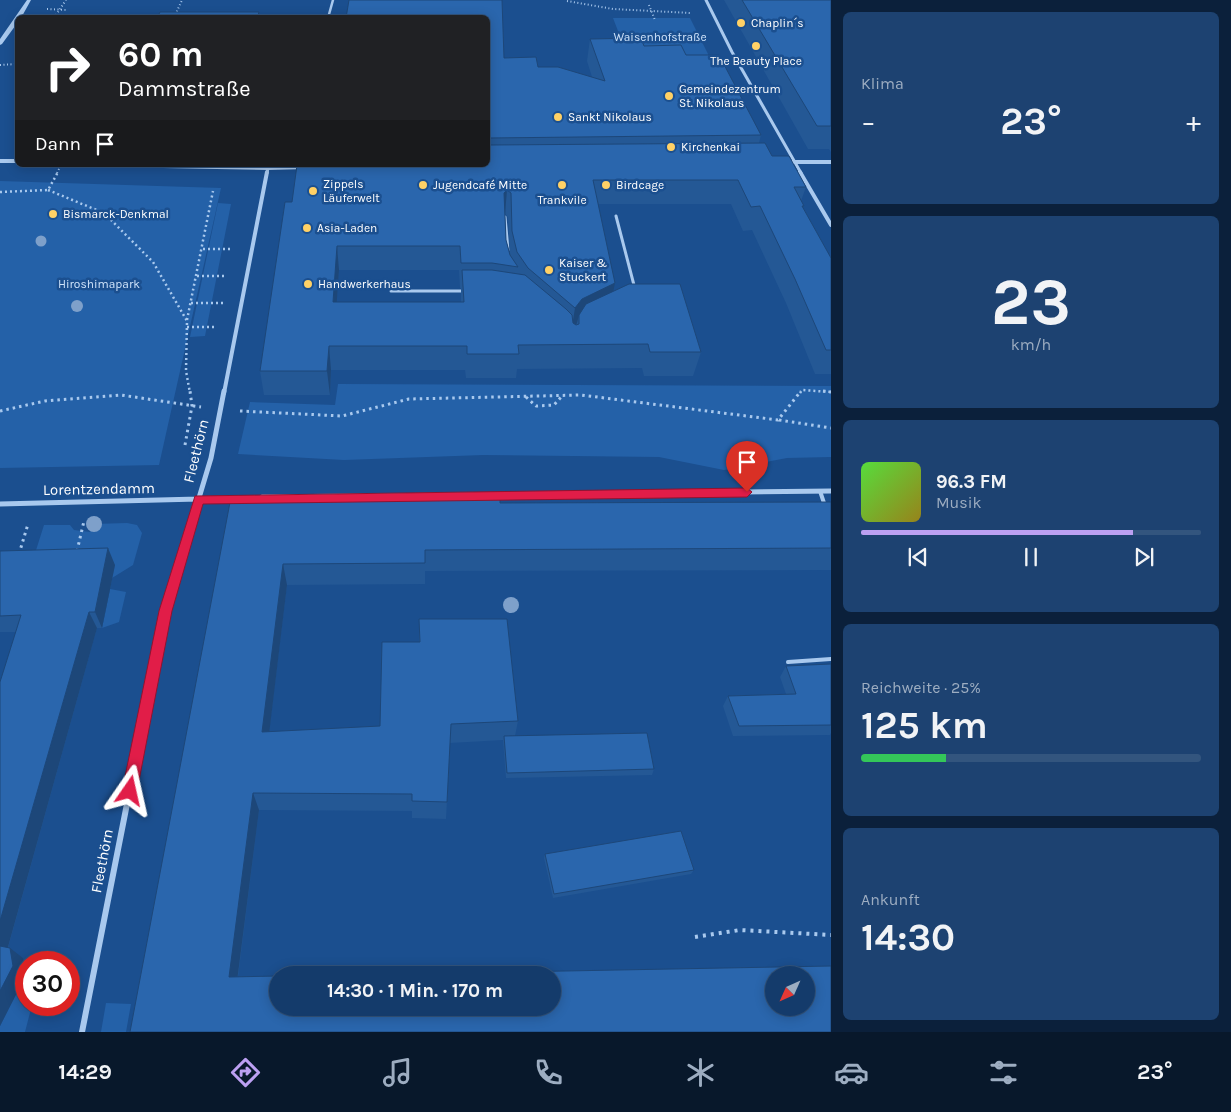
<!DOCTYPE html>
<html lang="de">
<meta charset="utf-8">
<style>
body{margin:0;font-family:Karla,sans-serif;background:#1d4271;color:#f1f3f6;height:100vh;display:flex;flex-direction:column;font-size:19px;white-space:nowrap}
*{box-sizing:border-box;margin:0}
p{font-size:16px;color:#9dadc1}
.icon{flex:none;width:28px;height:28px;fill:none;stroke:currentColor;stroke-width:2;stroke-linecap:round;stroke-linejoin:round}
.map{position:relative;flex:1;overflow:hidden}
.details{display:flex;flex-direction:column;gap:12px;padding:12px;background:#0b203b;width:400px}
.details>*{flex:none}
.hud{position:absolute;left:15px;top:15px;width:475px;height:152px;border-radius:8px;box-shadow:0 2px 12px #0003,0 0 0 1px #33557e;background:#202124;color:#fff;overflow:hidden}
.needle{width:32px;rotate:225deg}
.controls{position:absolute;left:765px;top:966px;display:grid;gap:10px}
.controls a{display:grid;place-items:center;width:50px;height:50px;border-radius:50%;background:#143b6b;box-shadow:0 2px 12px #0003,0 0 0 1px #33557e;font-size:25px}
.speed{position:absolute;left:15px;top:951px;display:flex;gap:10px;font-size:25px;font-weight:700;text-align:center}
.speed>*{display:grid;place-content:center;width:65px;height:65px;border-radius:50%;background:#143b6b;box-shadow:0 2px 12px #0003,0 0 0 1px #33557e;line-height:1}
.speed .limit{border:8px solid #d22;background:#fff;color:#111}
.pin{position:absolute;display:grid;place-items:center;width:42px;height:42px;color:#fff;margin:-51px -21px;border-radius:50% 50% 50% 0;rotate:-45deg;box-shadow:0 0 5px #0007}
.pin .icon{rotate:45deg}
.me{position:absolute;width:55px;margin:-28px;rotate:11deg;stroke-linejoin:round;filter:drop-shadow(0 0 4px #0008)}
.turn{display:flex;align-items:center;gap:18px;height:105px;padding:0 20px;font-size:22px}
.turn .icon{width:65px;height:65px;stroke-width:2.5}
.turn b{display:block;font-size:35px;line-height:42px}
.then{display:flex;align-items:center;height:48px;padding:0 20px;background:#0003;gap:10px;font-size:19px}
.big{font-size:38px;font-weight:700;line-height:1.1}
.details .card{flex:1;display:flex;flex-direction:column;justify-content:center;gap:8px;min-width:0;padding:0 18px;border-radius:8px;background:#1d4271}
.details .dial{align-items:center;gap:0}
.dial b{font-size:65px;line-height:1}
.song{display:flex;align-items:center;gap:15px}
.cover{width:60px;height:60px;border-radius:8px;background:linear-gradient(135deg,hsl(110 70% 55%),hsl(50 70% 35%))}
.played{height:5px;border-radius:2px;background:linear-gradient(90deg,#bca0f2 80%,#33557e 80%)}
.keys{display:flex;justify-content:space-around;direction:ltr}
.heat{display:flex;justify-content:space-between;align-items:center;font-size:28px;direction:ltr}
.charge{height:8px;border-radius:4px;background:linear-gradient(90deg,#34c759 25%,#33557e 0)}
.trip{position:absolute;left:269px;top:966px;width:292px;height:50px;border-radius:25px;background:#143b6b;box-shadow:0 2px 12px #0003,0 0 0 1px #33557e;font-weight:700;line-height:50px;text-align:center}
.tabs{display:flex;height:80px;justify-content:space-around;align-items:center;background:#08182b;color:#9dadc1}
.tabs .icon{width:35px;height:35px}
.tabs .on{color:#bca0f2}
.tabs b{font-size:22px;color:#f1f3f6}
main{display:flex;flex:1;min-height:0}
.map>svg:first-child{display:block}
.green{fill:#2461a8}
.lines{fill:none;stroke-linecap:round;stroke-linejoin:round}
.path-far3{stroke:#a9c9ee;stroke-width:2;stroke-dasharray:1 2.5;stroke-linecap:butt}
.path-far2{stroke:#a9c9ee;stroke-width:2.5;stroke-dasharray:2 3;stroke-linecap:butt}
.path-far1{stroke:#a9c9ee;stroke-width:3;stroke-dasharray:2.5 4;stroke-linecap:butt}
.path{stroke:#a9c9ee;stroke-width:4;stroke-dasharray:3 5;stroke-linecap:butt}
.service-far1{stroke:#a9c9ee;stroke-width:3}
.service{stroke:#a9c9ee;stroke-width:4}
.pedestrian{stroke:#a9c9ee;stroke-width:2.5}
.minor-far3{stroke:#a9c9ee;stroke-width:3}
.minor-far2{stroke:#a9c9ee;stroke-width:4}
.minor-far1{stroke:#a9c9ee;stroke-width:5}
.minor{stroke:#a9c9ee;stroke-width:6}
.tertiary{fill:#a9c9ee;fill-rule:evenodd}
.tree{fill:#7ea0ca}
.wall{fill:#245895;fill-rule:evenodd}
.shaded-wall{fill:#1d4779}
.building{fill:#2a66ad;stroke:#1d4779;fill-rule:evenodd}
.route{fill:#e11d48;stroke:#92132f}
.poi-dot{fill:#ffd166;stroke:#1b4f8f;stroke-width:2}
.labels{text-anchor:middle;stroke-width:5;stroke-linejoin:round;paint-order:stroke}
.far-poi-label{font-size:12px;fill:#fff;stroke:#1b4f8f;text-anchor:start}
.far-park-label{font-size:12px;fill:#cfe3fa;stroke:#1b4f8f}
.street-label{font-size:15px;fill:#fff;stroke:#1b4f8f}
</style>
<main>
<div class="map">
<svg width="831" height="1032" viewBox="0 0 831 1032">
<rect width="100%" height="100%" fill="#1b4f8f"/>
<!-- green -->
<path class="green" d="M 613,18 L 690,18 L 709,56 L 628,57 Z
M 0,181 L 221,188 L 159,465 L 0,468 Z
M 218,203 L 231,204 L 205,336 L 190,337 Z
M 338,384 L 831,386 L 831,457 L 787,458 L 724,470 L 659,457 L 483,455 L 344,460 L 238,454 L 250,402 L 335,405 Z
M 127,523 L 137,525 L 142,533 L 133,565 L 112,578 L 31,566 L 44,525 L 70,525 L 74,530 L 90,532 L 94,524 Z
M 110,589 L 126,592 L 119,622 L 102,628 Z
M 16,993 L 26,998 L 26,1005 L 32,1005 L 25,1032 L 0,1032 L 0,1026 Z
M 106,1003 L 131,1004 L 126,1032 L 101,1032 Z"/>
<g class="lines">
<!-- path-far3 -->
<path class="path-far3" d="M 567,1 L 613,9 L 691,13
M 649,5 L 655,20
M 47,9 L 67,10
M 54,18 L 66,0
M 174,18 L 182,0
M 0,65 L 18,64
M 57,173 L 61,165"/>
<!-- path-far2 -->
<path class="path-far2" d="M 48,190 L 104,213 L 153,262 L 187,321 L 186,371 L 190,393
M 0,192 L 48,190 L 58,172
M 203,249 L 232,249
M 197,276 L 226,276
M 191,303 L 223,303
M 187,320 L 213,191
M 187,327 L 216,327
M 800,393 L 802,390 L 831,392"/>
<!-- path-far1 -->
<path class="path-far1" d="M 823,391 L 831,392
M 526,397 L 536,406 L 554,405 L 562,396
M 0,411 L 45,401 L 121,395 L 201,407
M 240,411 L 342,416 L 409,399 L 581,395 L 778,420 L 801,391
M 779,420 L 831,428
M 185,445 L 192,406 L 190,391
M 77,551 L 84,521
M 19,554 L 28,524"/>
<!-- path -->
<path class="path" d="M 695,937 L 740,930 L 831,935"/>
<!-- service-far1 -->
<path class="service-far1" d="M 616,216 L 635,289
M 505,217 L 508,250
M 391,291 L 464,291"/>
<!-- service -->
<path class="service" d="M 820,491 L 825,506
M 788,662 L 831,659"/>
<!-- pedestrian -->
<path class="pedestrian" d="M 328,18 L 333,0"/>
<!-- minor-far3 -->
<path class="minor-far3" d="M 706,0 L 732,52 L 801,173
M 267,173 L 268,168"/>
<!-- minor-far2 -->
<path class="minor-far2" d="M 800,172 L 831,225
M 224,393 L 267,172"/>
<!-- minor-far1 -->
<path class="minor-far1" d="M 262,497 L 831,491
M 0,504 L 238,498
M 153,674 L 165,611 L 211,458 L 224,391"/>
<!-- minor -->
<path class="minor" d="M 82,1032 L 153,672"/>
<!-- tertiary -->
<path class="tertiary" d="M 27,0 L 31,0 L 21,18 L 18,18 L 18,22 L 2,44 L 0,45 L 0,39 Z
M 0,159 L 18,159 L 18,163 L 0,163 Z
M 831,160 L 831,164 L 780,164 L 777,162 L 780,160 Z
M 108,165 L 308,165 L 311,167 L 308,169 L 268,170 L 111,167 Z"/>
</g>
<!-- trees -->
<g class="tree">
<circle cx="41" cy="241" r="5.5"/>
<circle cx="77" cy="306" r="6"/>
<circle cx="94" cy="524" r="8"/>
<circle cx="511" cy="605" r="8"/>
</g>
<!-- wall -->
<path class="wall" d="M 724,0 L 831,0 L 831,152 L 829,149 L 808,149 Z
M 488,18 L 504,58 L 538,67 L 592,77 L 587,61 L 590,39 L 644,46 L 686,55 L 761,135 L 759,143 L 806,187 L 801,201 L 804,206 L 803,207 L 831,258 L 831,374 L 815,374 L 786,303 L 752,230 L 743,231 L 731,204 L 598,204 L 613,291 L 701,352 L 693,376 L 644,376 L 642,368 L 517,369 L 516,378 L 466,378 L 465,370 L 331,370 L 330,395 L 264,395 L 260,371 L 292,202 L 488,165 ZM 505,214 L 508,217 L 510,254 L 506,240 ZM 339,270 L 459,270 L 460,288 L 461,288 L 461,302 L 336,302 Z
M 231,497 L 500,503 L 831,502 L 831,570 L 425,571 L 425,584 L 287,585 L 269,732 L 380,726 L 419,642 L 419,619 L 518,721 L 515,736 L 654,769 L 652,775 L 506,778 L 503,740 L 450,743 L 446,819 L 412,818 L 412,811 L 259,810 L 238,977 L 130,1032 Z
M 0,551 L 115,565 L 102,628 L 97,628 L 8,948 L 23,958 L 26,975 L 0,1026 L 0,682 L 16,632 L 0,632 Z
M 831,664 L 831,733 L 830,735 L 733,736 L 723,706 L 728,696 L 786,694 L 780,677 L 786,666 Z
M 545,854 L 694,870 L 691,874 L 553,898 L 544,858 Z"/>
<!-- shaded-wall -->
<path class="shaded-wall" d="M 490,138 L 488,161 L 488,162 L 488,139 Z
M 507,190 L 505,214 L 502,217 L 504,193 Z
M 337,246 L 339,270 L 335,326 L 333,302 Z
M 615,283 L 610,307 L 579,315 L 577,323 L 571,333 L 575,308 L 582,299 Z
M 329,346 L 331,370 L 330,395 L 327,371 Z
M 108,548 L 115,565 L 102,628 L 95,612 Z
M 283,564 L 287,585 L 267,751 L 262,732 Z
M 89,612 L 97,628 L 6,954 L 0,950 L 0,921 Z
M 253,793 L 259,810 L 236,989 L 229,977 Z
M 10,948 L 23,958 L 26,975 L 0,1026 L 0,991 Z"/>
<!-- building -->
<path class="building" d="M 349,0 L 502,0 L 504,58 L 536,57 L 538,67 L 558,67 L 605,81 L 590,39 L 641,38 L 644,46 L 681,45 L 686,55 L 719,55 L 761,135 L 490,138 L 488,139 L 488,18 L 346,18 Z
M 742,0 L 831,0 L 831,126 L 817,126 Z
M 160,12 L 259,12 L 257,18 L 157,18 Z
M 63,16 L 149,18 L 62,18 Z
M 765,143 L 772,156 L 789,156 L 806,187 L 794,187 L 804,206 L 802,206 L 831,258 L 831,350 L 826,350 L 795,279 L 760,206 L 751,207 L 738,180 L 593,180 L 615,283 L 582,299 L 575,308 L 528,268 L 517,252 L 512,231 L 511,193 L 507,190 L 504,193 L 506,240 L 510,255 L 518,267 L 492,263 L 461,263 L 460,246 L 337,246 L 333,302 L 464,302 L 462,270 L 492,270 L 525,275 L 566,309 L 572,315 L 573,323 L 576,325 L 579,324 L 579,315 L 586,304 L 629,284 L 680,284 L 701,352 L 650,352 L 648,344 L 518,345 L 519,354 L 467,354 L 467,346 L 329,346 L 327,371 L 260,371 L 285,202 L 292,202 L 297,165 L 488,165 L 488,144 L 490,145 Z
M 231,497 L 500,497 L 500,503 L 831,502 L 831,548 L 425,550 L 425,563 L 283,564 L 262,732 L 380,726 L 382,642 L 420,642 L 419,619 L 507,619 L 518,721 L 451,724 L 447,802 L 412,801 L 412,794 L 253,793 L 229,977 L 278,976 L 278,1008 L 552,1008 L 552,975 L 353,975 L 831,966 L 831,1032 L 130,1032 ZM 774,975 L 806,975 L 806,1008 L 774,1008 Z
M 108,548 L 95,612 L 89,612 L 0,921 L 0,682 L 21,615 L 0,616 L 0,551 Z
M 831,664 L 831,725 L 739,726 L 728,696 L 796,694 L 786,666 Z
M 647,733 L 654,769 L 507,773 L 504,736 Z
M 681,831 L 694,870 L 554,894 L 545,854 Z
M 0,946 L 10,948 L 13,966 L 0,991 Z"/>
<!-- route -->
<path class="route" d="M 747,488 L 752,492 L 747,497 L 203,504 L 172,611 L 137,791 L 134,796 L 130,798 L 125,796 L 122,791 L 159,611 L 195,496 Z"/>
<!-- markers -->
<g class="poi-dot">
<circle cx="741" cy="23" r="5"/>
<circle cx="756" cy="46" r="5"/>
<circle cx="669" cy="96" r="5"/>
<circle cx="558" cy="117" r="5"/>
<circle cx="671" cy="147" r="5"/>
<circle cx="423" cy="185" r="5"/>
<circle cx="562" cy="185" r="5"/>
<circle cx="606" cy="185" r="5"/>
<circle cx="313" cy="191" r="5"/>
<circle cx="53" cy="214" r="5"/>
<circle cx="307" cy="228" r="5"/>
<circle cx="549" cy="270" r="5"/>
<circle cx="308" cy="284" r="5"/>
</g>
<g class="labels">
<!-- far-poi labels -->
<g class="far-poi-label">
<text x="751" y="27">Chaplin´s</text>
<text x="756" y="65" text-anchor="middle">The Beauty Place</text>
<text x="679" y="93">Gemeindezentrum<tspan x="679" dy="14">St. Nikolaus</tspan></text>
<text x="568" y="121">Sankt Nikolaus</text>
<text x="681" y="151">Kirchenkai</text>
<text x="323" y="188">Zippels<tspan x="323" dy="14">Läuferwelt</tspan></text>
<text x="433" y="189">Jugendcafé Mitte</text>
<text x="616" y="189">Birdcage</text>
<text x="562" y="204" text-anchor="middle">Trankvile</text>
<text x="63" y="218">Bismarck-Denkmal</text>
<text x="317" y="232">Asia-Laden</text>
<text x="559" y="267">Kaiser &amp;<tspan x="559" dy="14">Stuckert</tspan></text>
<text x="318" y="288">Handwerkerhaus</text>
</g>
<!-- far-park labels -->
<g class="far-park-label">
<text x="660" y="41">Waisenhofstraße</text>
<text x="99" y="288">Hiroshimapark</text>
</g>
<!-- street labels -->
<g class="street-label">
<text transform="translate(196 451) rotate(-76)" y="5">Fleethörn</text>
<text transform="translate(99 489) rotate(-1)" y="5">Lorentzendamm</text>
<text transform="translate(102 861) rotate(-79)" y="5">Fleethörn</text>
</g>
</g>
</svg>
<div class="controls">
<a><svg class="needle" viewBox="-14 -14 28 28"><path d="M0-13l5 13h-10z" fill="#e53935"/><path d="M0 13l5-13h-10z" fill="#9dadc1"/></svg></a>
</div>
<div class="speed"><div class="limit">30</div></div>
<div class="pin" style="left:747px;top:492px;background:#d93025"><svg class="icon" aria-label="arrive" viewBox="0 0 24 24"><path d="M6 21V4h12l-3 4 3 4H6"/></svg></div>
<svg class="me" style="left:130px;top:791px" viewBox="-20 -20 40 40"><path d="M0-17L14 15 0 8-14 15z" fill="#e11d48" stroke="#fff" stroke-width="4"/></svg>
<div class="trip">14:30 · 1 Min. · 170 m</div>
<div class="hud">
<div class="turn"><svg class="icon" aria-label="right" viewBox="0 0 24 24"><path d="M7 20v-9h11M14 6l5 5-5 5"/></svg><div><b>60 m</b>Dammstraße</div></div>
<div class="then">Dann<svg class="icon" aria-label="arrive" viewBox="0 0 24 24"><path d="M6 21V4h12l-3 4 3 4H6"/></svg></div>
</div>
</div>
<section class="details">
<div class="card"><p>Klima</p>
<div class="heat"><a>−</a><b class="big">23°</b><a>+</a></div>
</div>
<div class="card dial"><b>23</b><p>km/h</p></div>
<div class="card">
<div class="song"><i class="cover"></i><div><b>96.3 FM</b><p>Musik</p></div></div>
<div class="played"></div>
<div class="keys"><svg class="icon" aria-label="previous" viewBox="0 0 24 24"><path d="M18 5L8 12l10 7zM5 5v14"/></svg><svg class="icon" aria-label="pause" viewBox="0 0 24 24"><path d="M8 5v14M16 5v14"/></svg><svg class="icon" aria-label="next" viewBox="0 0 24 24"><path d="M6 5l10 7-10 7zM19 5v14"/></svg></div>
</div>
<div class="card"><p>Reichweite · 25%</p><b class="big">125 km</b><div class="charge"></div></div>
<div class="card"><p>Ankunft</p><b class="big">14:30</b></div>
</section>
</main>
<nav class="tabs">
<b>14:29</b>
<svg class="icon on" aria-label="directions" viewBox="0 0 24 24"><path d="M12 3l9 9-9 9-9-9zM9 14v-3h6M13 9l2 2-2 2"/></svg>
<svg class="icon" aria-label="music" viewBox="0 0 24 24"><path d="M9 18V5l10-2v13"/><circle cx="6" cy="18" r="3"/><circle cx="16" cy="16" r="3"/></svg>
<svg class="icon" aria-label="phone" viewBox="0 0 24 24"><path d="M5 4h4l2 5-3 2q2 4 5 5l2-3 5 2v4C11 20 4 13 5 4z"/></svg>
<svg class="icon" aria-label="climate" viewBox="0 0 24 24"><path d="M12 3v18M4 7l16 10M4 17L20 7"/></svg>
<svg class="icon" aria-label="car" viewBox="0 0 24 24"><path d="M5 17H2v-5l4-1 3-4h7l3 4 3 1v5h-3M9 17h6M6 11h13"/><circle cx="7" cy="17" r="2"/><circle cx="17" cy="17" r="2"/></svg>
<svg class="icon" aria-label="filters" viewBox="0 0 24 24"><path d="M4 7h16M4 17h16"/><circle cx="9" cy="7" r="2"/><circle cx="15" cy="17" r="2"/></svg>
<b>23°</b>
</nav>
